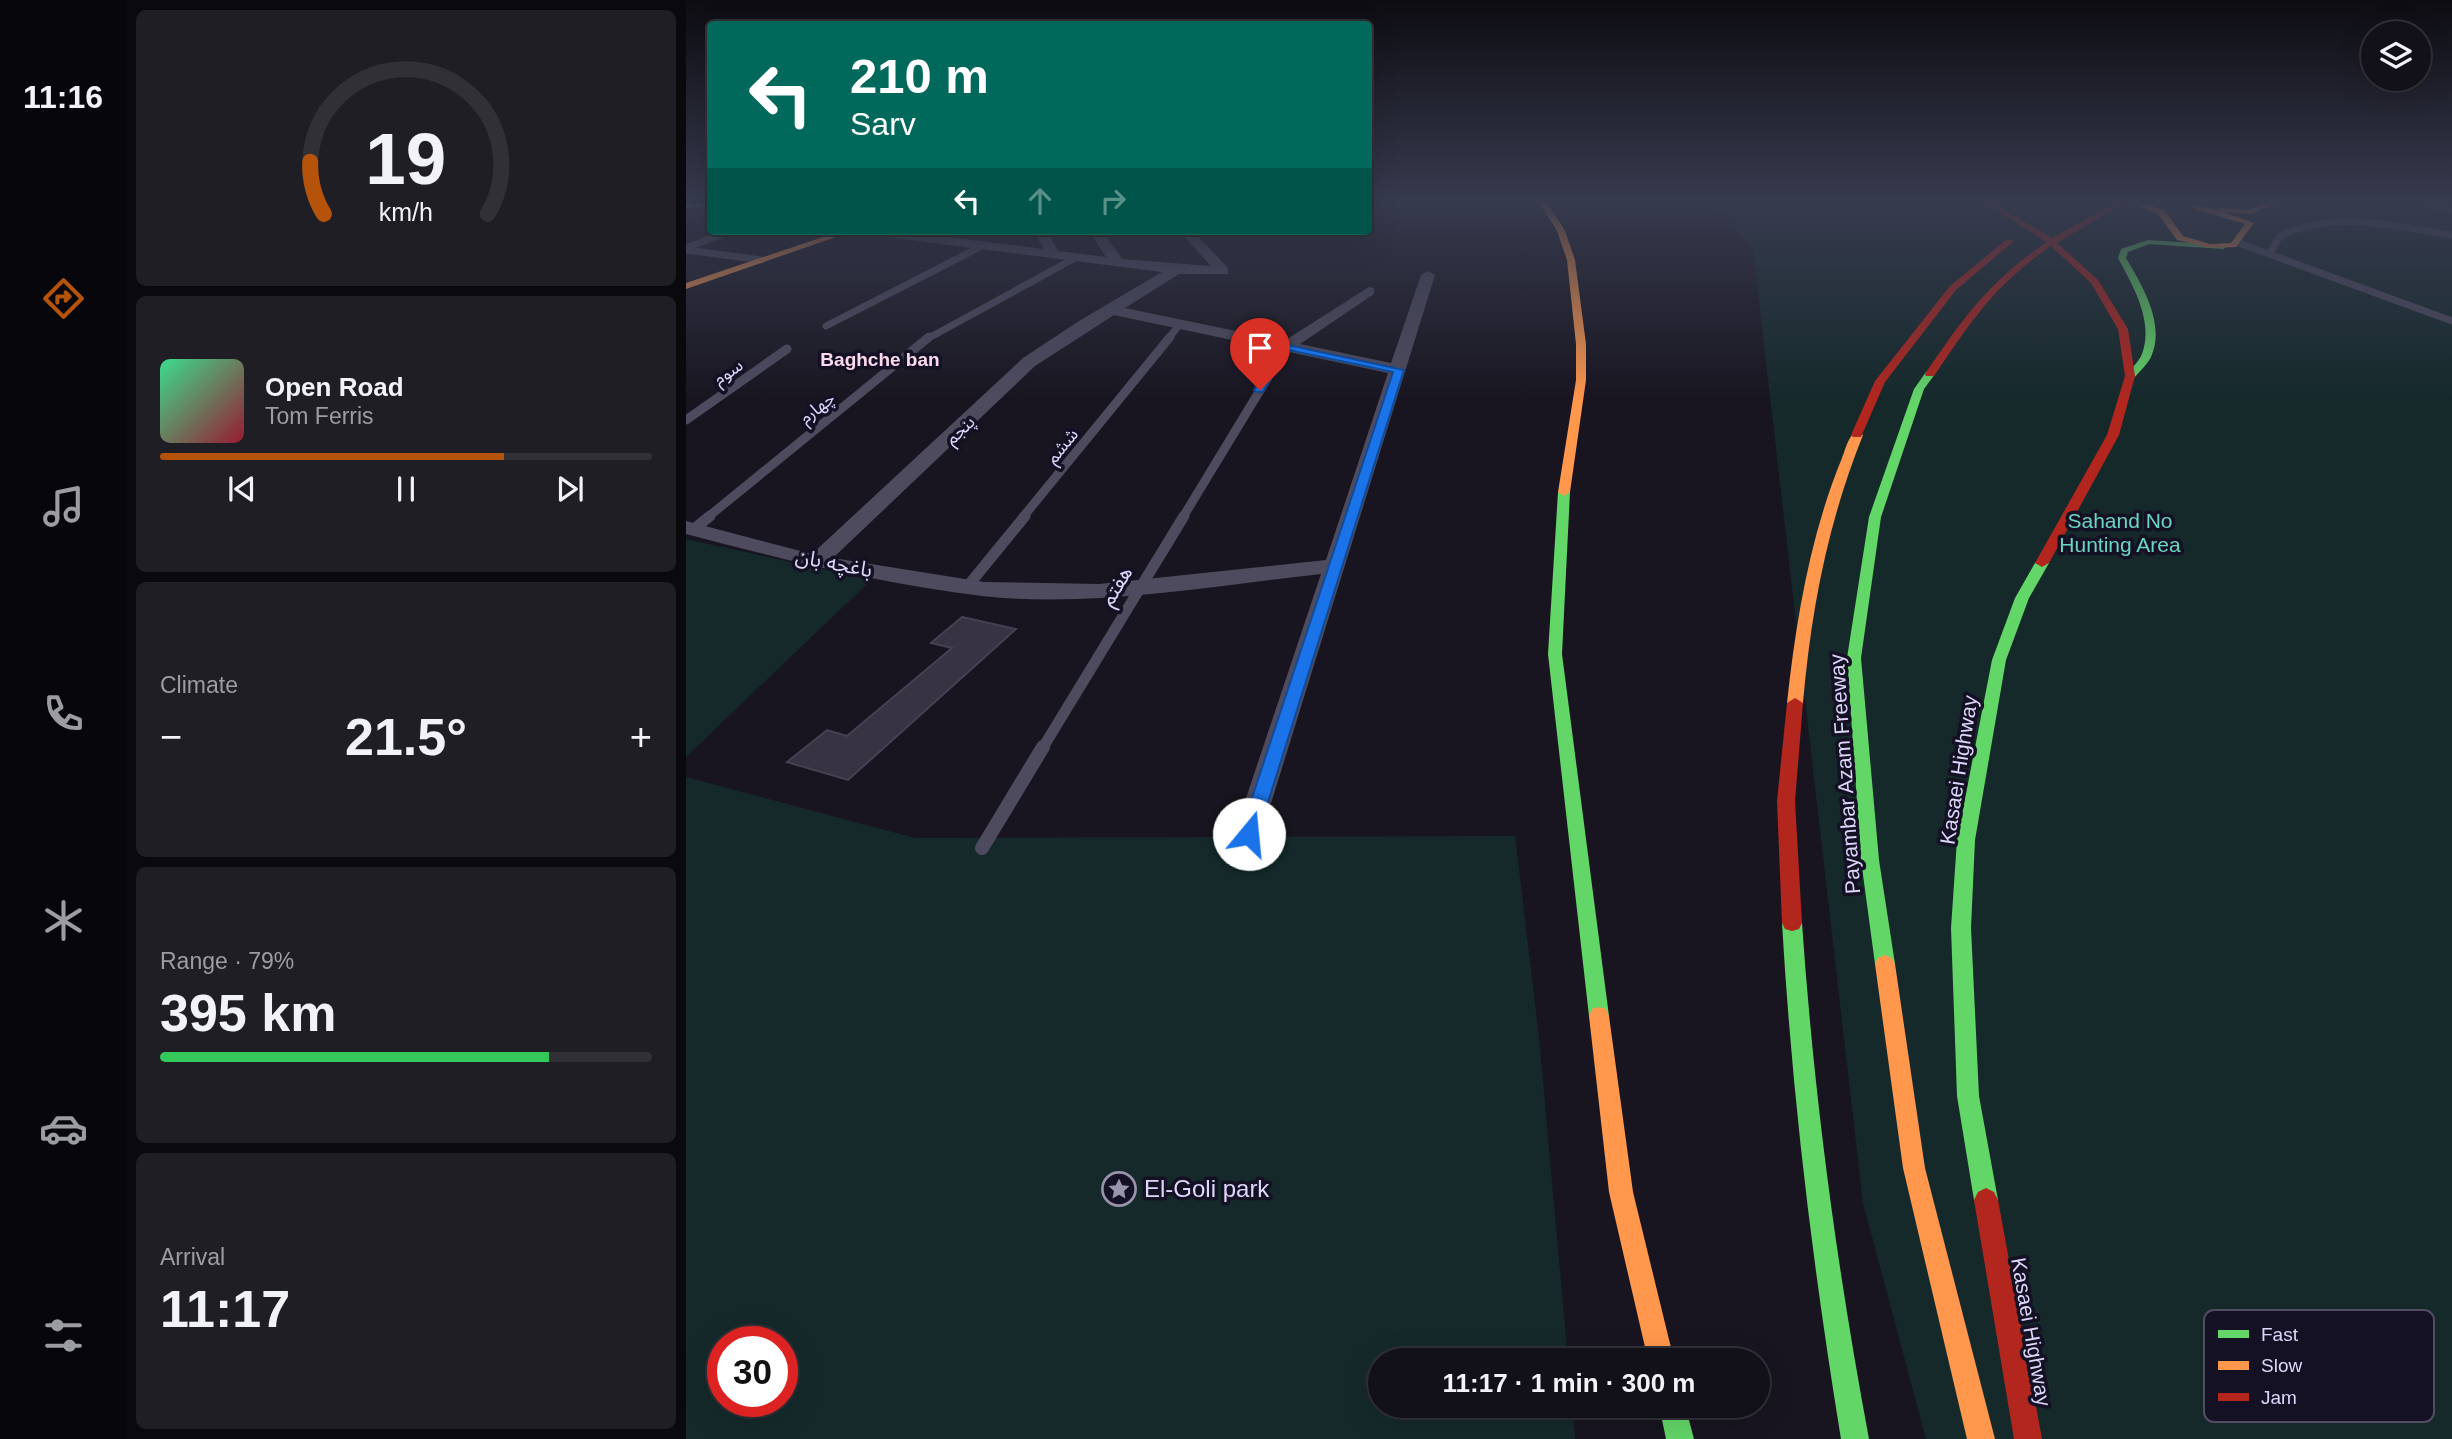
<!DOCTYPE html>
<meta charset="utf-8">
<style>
body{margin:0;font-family:Helvetica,"Noto Sans Arabic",sans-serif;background:#1f1e25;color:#f1f3f6;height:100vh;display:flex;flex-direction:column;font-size:26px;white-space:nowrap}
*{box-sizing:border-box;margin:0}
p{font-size:23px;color:#9c9da2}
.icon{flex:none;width:38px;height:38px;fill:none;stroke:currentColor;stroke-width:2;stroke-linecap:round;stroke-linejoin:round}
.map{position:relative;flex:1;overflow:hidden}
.side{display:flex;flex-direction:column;gap:10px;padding:10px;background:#0a090d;width:560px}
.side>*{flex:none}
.guide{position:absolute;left:21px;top:21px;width:665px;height:214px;border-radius:7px;box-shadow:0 7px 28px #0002,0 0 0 2px #313037;background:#00695c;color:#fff;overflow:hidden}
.controls{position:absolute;left:1675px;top:21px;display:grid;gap:14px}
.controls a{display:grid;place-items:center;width:70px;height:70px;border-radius:50%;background:#121018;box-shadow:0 7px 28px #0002,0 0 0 2px #313037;font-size:35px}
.speed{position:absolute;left:21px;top:1326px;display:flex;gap:14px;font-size:35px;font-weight:700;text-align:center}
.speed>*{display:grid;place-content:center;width:91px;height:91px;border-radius:50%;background:#121018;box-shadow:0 7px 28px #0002,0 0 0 2px #313037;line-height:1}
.speed .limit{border:10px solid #d22;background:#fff;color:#111}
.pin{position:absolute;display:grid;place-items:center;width:60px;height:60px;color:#fff;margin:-72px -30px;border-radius:50% 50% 50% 0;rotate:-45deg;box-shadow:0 0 7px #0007}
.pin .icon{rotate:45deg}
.me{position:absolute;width:77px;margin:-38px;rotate:17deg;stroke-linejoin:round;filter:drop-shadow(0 0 5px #0008)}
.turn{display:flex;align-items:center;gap:24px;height:147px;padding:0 28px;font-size:32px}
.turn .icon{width:91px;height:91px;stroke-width:2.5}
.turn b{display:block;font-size:49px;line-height:60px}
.lanes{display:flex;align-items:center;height:66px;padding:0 28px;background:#0003;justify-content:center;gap:35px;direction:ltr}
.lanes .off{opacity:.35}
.big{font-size:52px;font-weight:600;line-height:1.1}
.side .widget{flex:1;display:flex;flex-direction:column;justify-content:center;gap:10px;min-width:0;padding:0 24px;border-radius:10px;background:#1f1e25}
.side .dial{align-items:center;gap:0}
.dial svg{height:182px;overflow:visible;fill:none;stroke:#313037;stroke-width:7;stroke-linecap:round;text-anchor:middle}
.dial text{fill:#f1f3f6;stroke:none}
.song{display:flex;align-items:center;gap:21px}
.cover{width:84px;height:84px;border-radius:10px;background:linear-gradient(135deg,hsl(150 70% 55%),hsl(350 70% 35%))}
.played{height:7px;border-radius:4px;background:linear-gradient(90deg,#b45309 70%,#313037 70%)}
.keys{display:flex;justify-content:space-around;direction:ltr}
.heat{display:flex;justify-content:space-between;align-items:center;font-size:38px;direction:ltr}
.charge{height:10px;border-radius:5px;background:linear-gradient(90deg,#34c759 79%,#313037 0)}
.trip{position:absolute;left:682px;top:1348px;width:402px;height:70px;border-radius:35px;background:#121018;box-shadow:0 7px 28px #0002,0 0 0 2px #313037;font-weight:600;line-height:70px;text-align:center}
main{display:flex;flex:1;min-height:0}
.menu{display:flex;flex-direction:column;width:126px;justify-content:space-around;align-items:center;background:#07060a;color:#9c9da2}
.menu .icon{width:49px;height:49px}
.menu .selected{color:#b45309}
.menu b{font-size:32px;color:#f1f3f6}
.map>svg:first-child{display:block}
.green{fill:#15292b;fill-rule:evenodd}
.building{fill:#373342;stroke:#454153;stroke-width:2}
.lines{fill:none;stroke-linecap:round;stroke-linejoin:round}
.lane-far3{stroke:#4e4b5f;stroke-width:7}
.lane-far2{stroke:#4e4b5f;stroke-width:9}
.lane-far1{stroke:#4e4b5f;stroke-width:11}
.lane{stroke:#4e4b5f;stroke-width:14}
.street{fill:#4e4b5f;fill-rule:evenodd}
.fast{fill:#63d668;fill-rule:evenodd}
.slow{fill:#ff974d;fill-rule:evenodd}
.jam{fill:#b3261e;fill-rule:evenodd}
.route{fill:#1a73e8;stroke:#114b97;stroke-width:2}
.labels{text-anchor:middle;stroke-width:7;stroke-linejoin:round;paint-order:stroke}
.far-street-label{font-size:18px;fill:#ded7fb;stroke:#151124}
.far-neighbourhood-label{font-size:19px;font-weight:bold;fill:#fbd9ed;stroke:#151124}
.park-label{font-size:21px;fill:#6ad5c1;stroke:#151124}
.street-label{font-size:21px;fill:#ded7fb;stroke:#151124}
.near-poi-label{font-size:24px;fill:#ded7fb;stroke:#151124;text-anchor:start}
.key{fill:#151124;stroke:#514c64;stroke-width:2}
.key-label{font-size:19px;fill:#ded7fb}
</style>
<main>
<nav class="menu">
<b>11:16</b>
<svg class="icon selected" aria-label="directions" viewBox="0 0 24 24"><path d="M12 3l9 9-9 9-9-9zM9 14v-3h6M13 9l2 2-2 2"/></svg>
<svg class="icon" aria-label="music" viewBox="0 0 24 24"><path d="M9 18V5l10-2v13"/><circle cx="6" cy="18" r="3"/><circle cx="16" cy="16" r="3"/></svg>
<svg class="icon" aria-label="phone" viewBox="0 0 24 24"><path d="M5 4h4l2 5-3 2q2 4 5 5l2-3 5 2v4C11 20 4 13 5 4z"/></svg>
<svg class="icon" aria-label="climate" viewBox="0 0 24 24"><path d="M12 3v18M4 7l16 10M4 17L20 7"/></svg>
<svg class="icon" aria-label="car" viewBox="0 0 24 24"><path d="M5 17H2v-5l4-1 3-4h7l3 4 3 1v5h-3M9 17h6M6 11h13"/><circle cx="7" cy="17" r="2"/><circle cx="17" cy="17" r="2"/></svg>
<svg class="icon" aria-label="filters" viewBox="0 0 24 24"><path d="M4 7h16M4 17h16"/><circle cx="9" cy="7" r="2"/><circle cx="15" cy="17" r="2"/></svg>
</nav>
<section class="side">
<div class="widget dial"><svg viewBox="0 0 100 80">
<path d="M14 69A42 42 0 1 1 86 69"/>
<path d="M14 69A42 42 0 0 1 8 46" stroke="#b45309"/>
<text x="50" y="56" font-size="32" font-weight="700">19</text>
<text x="50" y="72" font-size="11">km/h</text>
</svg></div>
<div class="widget">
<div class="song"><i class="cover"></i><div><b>Open Road</b><p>Tom Ferris</p></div></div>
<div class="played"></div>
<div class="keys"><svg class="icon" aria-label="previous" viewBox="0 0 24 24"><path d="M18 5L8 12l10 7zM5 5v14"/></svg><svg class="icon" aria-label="pause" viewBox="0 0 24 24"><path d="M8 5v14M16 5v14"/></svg><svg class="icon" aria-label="next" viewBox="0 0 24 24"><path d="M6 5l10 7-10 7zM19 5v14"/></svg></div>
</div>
<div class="widget"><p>Climate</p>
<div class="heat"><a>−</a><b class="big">21.5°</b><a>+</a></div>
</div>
<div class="widget"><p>Range · 79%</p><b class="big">395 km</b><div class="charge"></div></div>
<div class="widget"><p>Arrival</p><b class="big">11:17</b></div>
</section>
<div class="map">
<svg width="1766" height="1439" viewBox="0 0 1766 1439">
<rect width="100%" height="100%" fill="#181520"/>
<!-- green -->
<path class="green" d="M 1026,200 L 1766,200 L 1766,1439 L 1240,1439 L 1177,1203 L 1067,249 Z
M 0,539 L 185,580 L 0,757 Z
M 0,777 L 229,838 L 829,836 L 853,1037 L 882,1360 L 695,1360 L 695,1405 L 886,1405 L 889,1439 L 0,1439 ZM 37,1342 L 96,1342 L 96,1402 L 37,1402 Z"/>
<!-- building -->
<path class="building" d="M 276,617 L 330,629 L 162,780 L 101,762 L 141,730 L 161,736 L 266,648 L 245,643 Z"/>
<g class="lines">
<!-- lane-far3 -->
<path class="lane-far3" d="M 1732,200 L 1766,211
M 1550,242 L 1766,321
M 0,248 L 44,231
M 0,250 L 76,260
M 1584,253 L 1594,236 C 1646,210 1712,226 1766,235
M 140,326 L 296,246
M 241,339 L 389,258
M 482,339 L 494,324"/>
<!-- lane-far2 -->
<path class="lane-far2" d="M 0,420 L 101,349
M 22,517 L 243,337
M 337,517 L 484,337
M 497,517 L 601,346"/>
<!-- lane-far1 -->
<path class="lane-far1" d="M 8,529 L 24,516
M 281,587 L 339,516
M 356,749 L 498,516"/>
<!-- lane -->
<path class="lane" d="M 296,848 L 357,747"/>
<!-- street -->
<path class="street" d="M 178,231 L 216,231 L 358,249 L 347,231 L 361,231 L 372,251 L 420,257 L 403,231 L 417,231 L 436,259 L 525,266 L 493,231 L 507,231 L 542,268 L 542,274 L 493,274 L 439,308 L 598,341 L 683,287 L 688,288 L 688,294 L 614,344 L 705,363 L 735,275 L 742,271 L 749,275 L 573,842 L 563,846 L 553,842 L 548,834 L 635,574 C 525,586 406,608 296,596 C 195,584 98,560 0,534 L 0,521 L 126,554 L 337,358 L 393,321 L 476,272 L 185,235 ZM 428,315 L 702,373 L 640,560 L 413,584 L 298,582 L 147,558 L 349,366 Z"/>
<!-- fast -->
<path class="fast" d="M 24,202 L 24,206 L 0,208 L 0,204 Z
M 1462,240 L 1537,245 L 1541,247 L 1537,249 L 1463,244 L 1442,252 L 1440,258 C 1456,285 1480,324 1465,357 C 1461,365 1453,372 1448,378 L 1444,379 L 1439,376 C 1444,369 1453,362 1456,354 C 1468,321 1447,286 1432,258 L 1435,249 Z
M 1244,371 L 1249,374 L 1238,389 L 1195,517 L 1175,658 L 1193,860 L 1209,964 L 1206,970 L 1199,973 L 1192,970 L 1189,964 L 1175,860 L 1161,658 L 1183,517 L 1228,389 L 1240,372 Z
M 878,488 L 884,492 L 876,654 L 923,1016 L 920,1023 L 913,1025 L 906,1023 L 903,1016 L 862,654 L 872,492 Z
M 1356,559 L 1363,563 L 1343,598 L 1320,660 L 1289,840 L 1285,928 L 1293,1096 L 1312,1200 L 1308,1208 L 1300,1212 L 1292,1208 L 1288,1200 L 1271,1096 L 1265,928 L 1271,840 L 1306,660 L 1329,598 L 1349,563 Z
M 1106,915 L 1113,917 L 1116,923 C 1128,1097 1151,1268 1183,1439 L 1155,1439 C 1127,1268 1106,1096 1096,923 L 1099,917 Z
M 973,1405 L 999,1405 L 1008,1439 L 980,1439 Z"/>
<!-- slow -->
<path class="slow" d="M 852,200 L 860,200 L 879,231 L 889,260 L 900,344 L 900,380 L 884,492 L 878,496 L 872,492 L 890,380 L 890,344 L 881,260 L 871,231 Z
M 1436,200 L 1447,200 L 1478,210 L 1497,236 L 1524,244 L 1545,243 L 1559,224 L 1508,209 L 1508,205 L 1531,210 L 1534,208 L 1564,210 L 1587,200 L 1598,200 L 1565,214 L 1537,212 L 1568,223 L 1550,247 L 1524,248 L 1491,240 L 1472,214 Z
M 155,231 L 167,231 L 0,289 L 0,283 Z
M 1171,432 L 1177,435 C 1142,522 1125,610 1117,703 L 1109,708 L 1101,703 C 1110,620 1124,536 1156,458 C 1160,449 1162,435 1171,432 Z
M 1199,955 L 1206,958 L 1209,964 L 1239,1168 L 1309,1439 L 1281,1439 L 1217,1168 L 1189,964 L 1192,958 Z
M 913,1007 L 920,1009 L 923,1016 L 947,1192 L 988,1360 L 962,1360 L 923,1192 L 903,1016 L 906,1009 Z"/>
<!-- jam -->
<path class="jam" d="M 1293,200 L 1302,200 L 1366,238 L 1433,200 L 1443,200 L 1371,243 L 1412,280 L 1442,329 L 1449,376 L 1433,435 L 1363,563 L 1356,567 L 1349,563 L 1421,435 L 1439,376 L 1432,329 L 1405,283 L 1365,246 C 1308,286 1286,320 1248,376 L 1240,376 L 1239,374 C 1278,317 1302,282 1361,242 Z
M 1321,239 L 1328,241 L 1270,290 L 1199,382 L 1175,437 L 1167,437 L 1165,435 L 1189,381 L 1264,286 Z
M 1109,698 L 1117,703 L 1109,801 L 1116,923 L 1113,929 L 1106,931 L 1099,929 L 1096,923 L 1091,801 L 1101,703 Z
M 1300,1188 L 1308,1192 L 1312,1200 L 1356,1439 L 1328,1439 L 1288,1200 L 1292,1192 Z"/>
</g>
<!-- sky -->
<linearGradient id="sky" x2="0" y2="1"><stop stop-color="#0d0c12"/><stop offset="0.5" stop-color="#373b4e"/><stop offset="1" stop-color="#373b4e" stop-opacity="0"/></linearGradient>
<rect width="1766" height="401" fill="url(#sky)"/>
<!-- route -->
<path class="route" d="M 597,344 L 718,370 L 572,834 L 563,841 L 554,834 L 707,372 L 603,350 L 577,392 L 570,392 L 568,390 Z"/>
<!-- icons -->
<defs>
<g id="sight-ring" transform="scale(1.75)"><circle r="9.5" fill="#151124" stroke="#9993ae" stroke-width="1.5"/><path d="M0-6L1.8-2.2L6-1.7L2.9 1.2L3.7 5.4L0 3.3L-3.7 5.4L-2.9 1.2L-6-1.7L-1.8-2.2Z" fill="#9993ae"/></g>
</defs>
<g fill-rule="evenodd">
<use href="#sight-ring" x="433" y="1189"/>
</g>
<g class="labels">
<!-- far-street labels -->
<g class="far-street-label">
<text transform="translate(42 372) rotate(-35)" y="6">سوم</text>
<text transform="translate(131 408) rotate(-39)" y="6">چهارم</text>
<text transform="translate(274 430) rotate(-43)" y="6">پنجم</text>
<text transform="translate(376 446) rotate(-51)" y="6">ششم</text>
</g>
<!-- far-neighbourhood labels -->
<g class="far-neighbourhood-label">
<text x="194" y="366">Baghche ban</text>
</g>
<!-- park labels -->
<g class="park-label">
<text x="1434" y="528">Sahand No<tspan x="1434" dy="24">Hunting Area</tspan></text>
</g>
<!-- street labels -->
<g class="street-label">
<text transform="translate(148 563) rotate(11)" y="7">باغچه بان</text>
<text transform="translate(430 586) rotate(-59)" y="7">هفتم</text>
<text transform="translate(1273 770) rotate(-81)" y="7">Kasaei Highway</text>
<text transform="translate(1159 774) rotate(-94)" y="7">Payambar Azam Freeway</text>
<text transform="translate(1345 1332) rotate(80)" y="7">Kasaei Highway</text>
</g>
<!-- near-poi labels -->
<g class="near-poi-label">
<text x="458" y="1197">El-Goli park</text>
</g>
</g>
<!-- legend -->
<rect x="1518" y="1310" width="230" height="112" rx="10" class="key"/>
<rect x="1532" y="1330" width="31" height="8" fill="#63d668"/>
<rect x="1532" y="1361" width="31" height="9" fill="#ff974d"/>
<rect x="1532" y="1393" width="31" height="8" fill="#b3261e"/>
<g class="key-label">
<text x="1575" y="1341">Fast</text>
<text x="1575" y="1372">Slow</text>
<text x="1575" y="1404">Jam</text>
</g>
</svg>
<div class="controls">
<a><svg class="icon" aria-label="layers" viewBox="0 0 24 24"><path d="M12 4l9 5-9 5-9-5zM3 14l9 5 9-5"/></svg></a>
</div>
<div class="speed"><div class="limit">30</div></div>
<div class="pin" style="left:574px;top:390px;background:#d93025"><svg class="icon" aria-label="arrive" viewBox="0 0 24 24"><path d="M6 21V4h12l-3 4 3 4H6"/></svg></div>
<svg class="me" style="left:563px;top:834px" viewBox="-20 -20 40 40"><circle r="19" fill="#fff"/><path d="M0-13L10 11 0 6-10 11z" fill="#1a73e8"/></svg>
<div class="trip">11:17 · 1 min · 300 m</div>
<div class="guide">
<div class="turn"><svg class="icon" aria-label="left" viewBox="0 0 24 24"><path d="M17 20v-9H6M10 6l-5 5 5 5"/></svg><div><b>210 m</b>Sarv</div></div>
<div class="lanes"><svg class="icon" aria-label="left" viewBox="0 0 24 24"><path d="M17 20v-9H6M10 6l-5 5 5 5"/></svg><svg class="icon off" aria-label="ahead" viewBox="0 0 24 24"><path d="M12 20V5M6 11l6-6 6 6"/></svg><svg class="icon off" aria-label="right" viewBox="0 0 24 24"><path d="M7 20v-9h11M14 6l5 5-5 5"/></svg></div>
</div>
</div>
</main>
